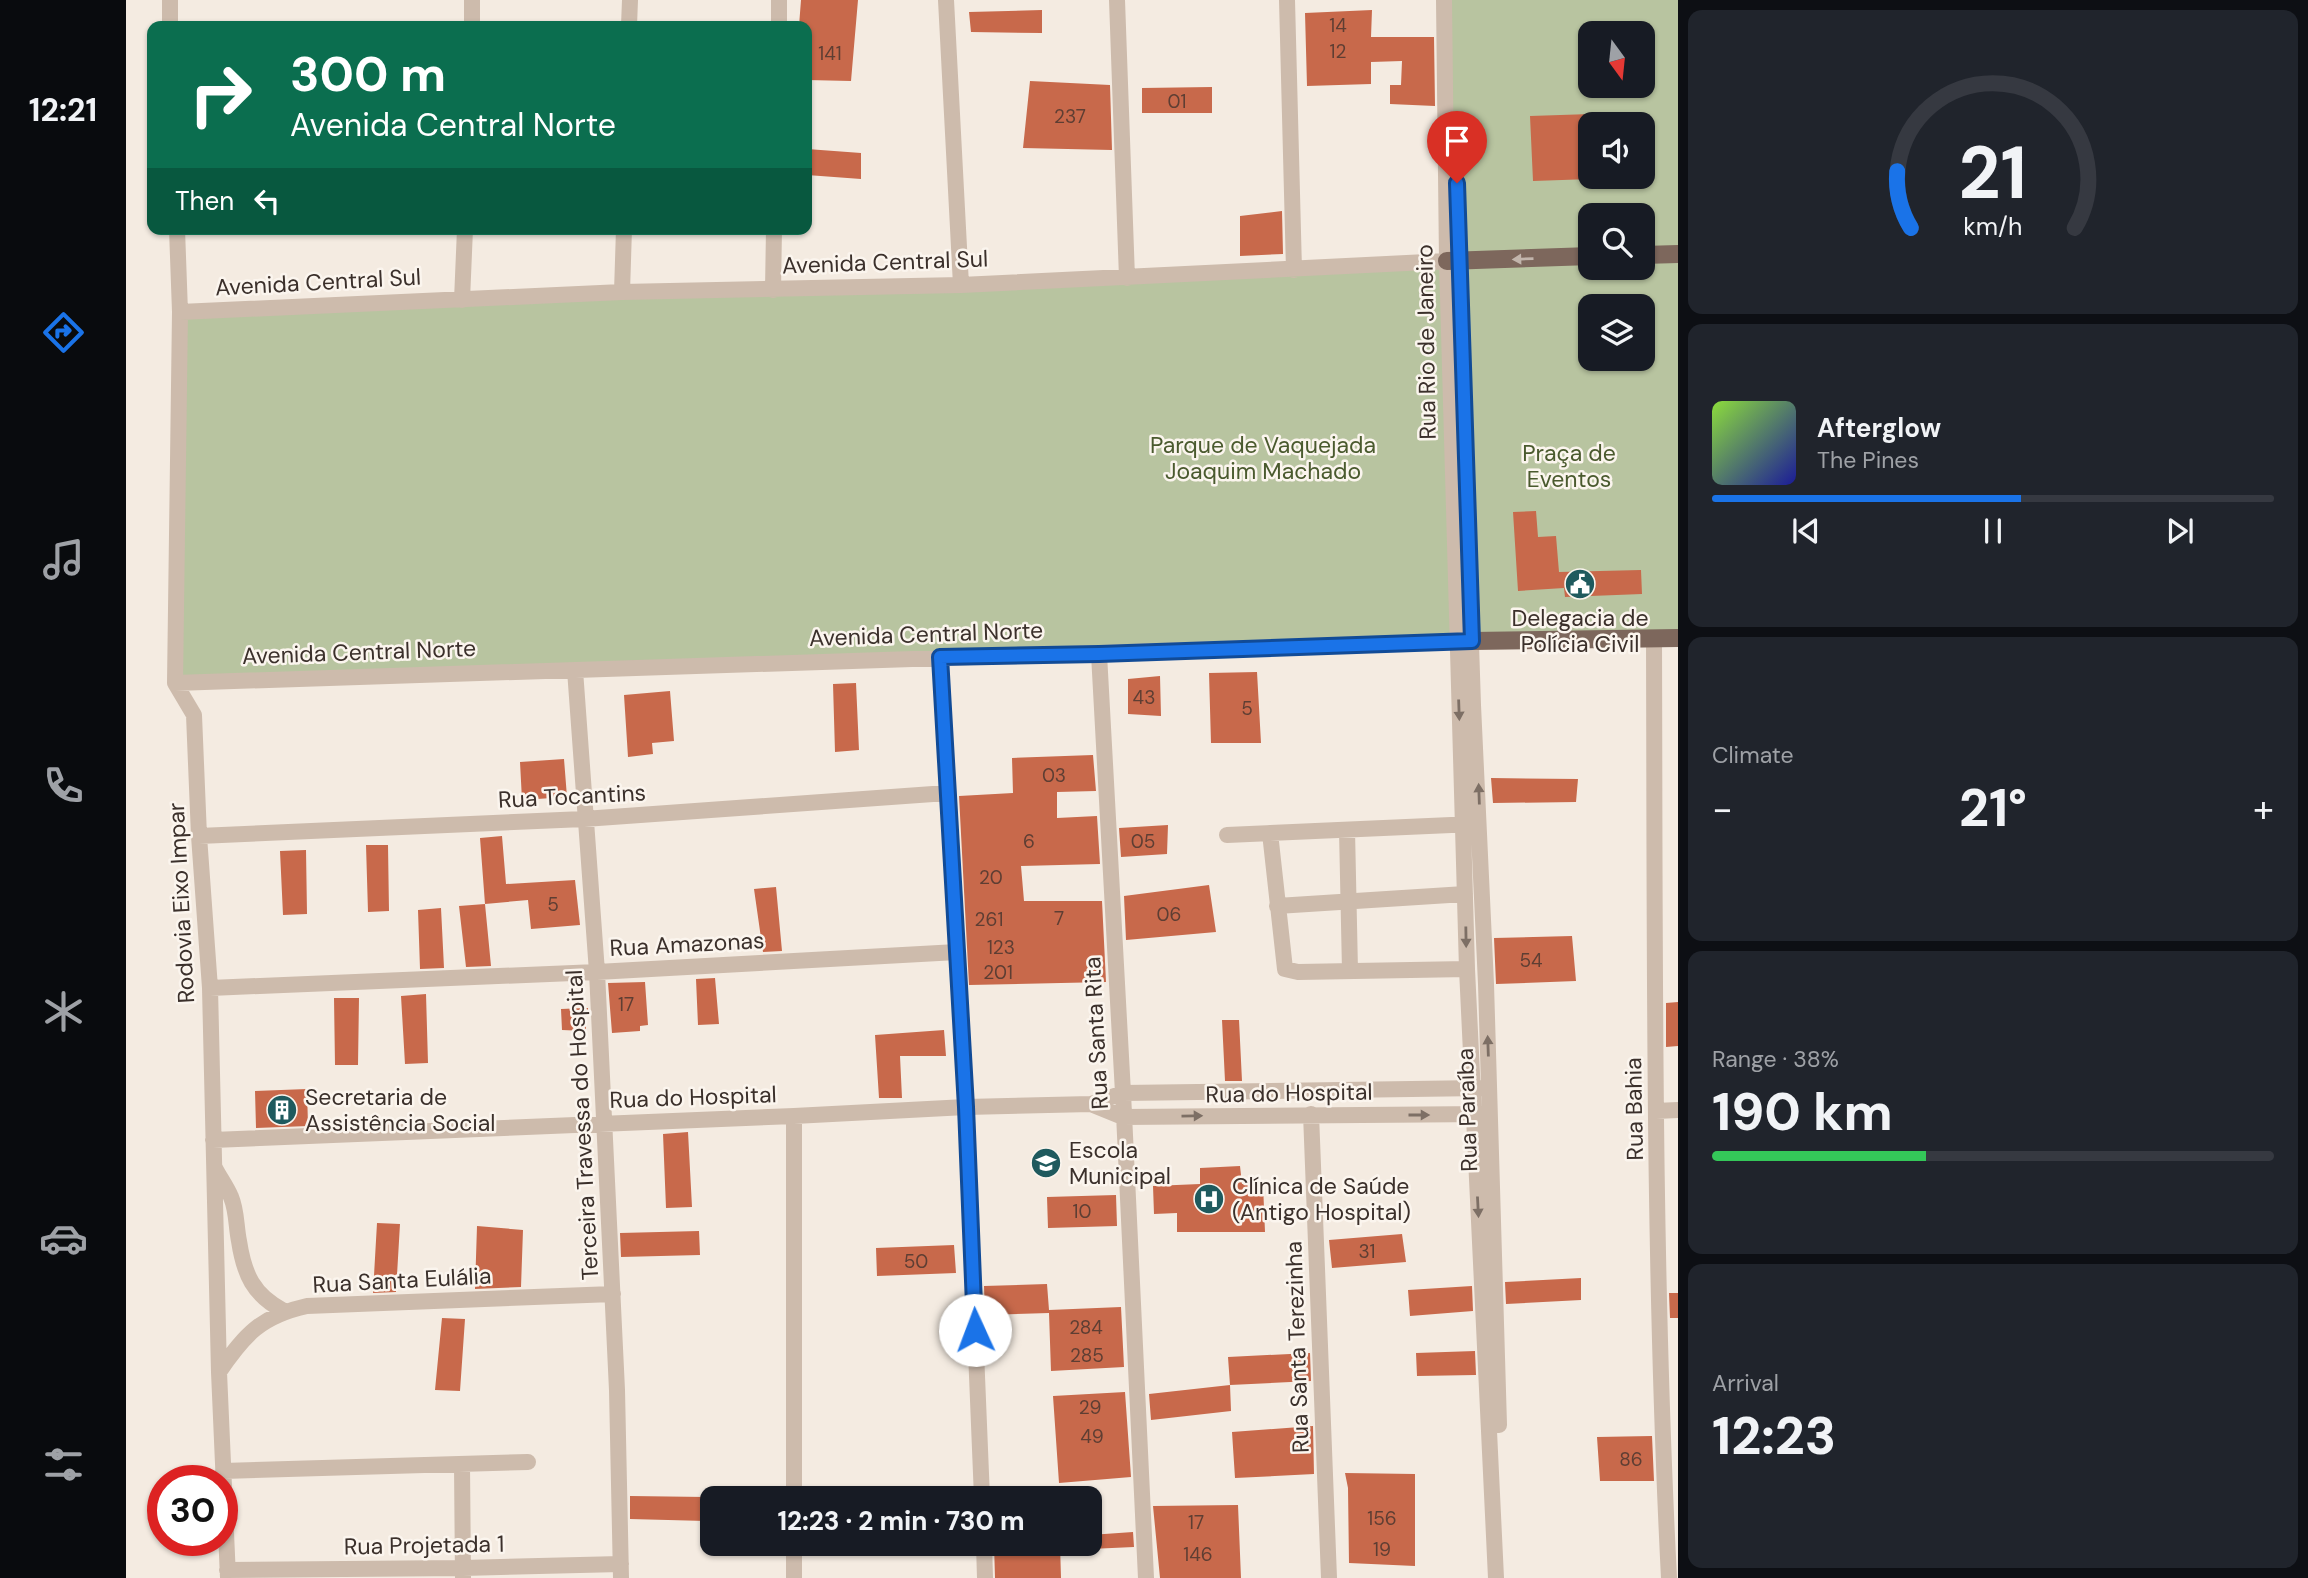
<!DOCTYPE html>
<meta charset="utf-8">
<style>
body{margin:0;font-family:"DM Sans",sans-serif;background:#20242c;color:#f1f3f6;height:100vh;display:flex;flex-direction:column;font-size:26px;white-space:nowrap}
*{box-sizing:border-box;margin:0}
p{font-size:23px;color:#9ea1a6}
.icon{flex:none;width:38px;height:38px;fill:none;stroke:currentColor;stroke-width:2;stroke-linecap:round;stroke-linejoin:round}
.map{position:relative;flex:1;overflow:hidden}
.details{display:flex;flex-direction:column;gap:10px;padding:10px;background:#0d0f14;width:630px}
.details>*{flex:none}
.banner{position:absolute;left:21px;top:21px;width:665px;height:214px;border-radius:14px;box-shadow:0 2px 5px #0004;background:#0b6e4f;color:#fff;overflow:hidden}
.needle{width:46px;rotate:165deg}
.buttons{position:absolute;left:1452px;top:21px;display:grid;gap:14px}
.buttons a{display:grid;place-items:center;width:77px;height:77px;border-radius:14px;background:#171b24;box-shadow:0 2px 5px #0004;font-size:35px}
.speed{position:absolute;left:21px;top:1465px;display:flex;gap:14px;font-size:35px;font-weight:700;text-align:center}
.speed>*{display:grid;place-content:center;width:91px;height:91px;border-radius:50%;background:#171b24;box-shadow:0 2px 5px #0004;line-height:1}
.speed .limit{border:10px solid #d22;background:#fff;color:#111}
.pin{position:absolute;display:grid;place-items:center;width:60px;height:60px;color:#fff;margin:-72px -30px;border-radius:50% 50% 50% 0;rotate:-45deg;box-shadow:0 0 7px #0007}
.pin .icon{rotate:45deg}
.me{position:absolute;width:77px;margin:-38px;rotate:358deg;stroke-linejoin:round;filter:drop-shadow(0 0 5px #0008)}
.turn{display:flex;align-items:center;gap:24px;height:147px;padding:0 28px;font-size:32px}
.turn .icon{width:91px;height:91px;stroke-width:2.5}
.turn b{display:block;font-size:49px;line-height:60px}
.then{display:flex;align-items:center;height:66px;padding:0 28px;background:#0003;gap:14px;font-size:26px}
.big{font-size:52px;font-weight:800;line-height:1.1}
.details .card{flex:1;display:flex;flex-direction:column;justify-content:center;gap:10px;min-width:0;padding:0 24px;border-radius:14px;background:#20242c}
.details .dial{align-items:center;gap:0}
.dial svg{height:182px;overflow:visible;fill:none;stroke:#363941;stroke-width:7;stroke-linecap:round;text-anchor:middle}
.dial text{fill:#f1f3f6;stroke:none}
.song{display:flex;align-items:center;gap:21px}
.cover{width:84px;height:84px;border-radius:10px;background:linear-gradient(135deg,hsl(90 70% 55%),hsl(240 70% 35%))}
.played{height:7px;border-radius:4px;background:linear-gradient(90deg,#1a73e8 55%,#363941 55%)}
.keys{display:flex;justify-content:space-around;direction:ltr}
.heat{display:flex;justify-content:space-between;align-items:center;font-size:38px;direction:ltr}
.charge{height:10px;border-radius:5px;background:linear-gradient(90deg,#34c759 38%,#363941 0)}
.trip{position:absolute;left:574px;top:1486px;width:402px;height:70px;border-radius:14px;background:#171b24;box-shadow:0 2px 5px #0004;font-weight:800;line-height:70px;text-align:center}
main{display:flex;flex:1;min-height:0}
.tabs{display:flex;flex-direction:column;width:126px;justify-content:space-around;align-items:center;background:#090b0e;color:#9ea1a6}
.tabs .icon{width:49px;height:49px}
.tabs .active{color:#1a73e8}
.tabs b{font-size:32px;color:#f1f3f6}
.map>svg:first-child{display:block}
.green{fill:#b8c4a0;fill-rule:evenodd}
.building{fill:#c8694b}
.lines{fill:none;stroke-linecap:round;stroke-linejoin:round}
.minor{stroke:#cdbbac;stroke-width:16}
.major{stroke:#7d675c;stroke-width:18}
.oneway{fill:#c2b5ac}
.oneway2{fill:#7d6f65}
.route-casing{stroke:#114b97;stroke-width:18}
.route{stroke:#1a73e8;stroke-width:12}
.labels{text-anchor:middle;stroke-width:5;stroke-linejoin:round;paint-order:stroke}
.number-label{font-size:19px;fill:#5e3e33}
.street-label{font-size:23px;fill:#3b302b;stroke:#fbf5ee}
.park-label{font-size:23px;fill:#4a5a2e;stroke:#fbf5ee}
.poi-label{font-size:23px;fill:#3b302b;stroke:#fbf5ee;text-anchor:start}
</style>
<main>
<nav class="tabs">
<b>12:21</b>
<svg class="icon active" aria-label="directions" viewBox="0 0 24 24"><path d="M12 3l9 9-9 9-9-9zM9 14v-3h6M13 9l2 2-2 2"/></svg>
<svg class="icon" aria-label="music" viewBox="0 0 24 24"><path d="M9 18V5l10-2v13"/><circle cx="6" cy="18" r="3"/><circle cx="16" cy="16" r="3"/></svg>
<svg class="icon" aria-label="phone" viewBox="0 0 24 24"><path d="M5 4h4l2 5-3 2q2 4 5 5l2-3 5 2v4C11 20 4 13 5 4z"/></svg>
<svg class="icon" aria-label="climate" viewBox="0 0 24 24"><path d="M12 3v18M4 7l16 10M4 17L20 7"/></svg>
<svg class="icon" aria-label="car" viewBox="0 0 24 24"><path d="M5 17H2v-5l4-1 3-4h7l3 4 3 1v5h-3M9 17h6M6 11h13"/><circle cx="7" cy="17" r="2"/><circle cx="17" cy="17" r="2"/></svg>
<svg class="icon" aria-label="filters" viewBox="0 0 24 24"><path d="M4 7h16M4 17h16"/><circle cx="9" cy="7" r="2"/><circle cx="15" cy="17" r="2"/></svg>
</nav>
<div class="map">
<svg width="1552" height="1578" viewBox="0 0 1552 1578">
<rect width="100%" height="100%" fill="#f4ebe1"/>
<!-- green -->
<path class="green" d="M 1318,0 L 1552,0 L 1552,634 L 49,683 L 54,312 L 1320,261 ZM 1465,33 L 1517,33 L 1517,86 L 1465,86 ZM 1465,124 L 1517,124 L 1517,177 L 1465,177 ZM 1465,215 L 1517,215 L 1517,268 L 1465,268 ZM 1465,306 L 1517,306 L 1517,359 L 1465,359 Z"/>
<!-- building -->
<path class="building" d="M 675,0 L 732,0 L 725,81 L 681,80 L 681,26 L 673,26 Z
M 916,10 L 916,33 L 845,32 L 843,12 Z
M 1246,10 L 1245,37 L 1308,37 L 1309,106 L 1264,104 L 1264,85 L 1275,85 L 1276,61 L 1245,62 L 1245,84 L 1181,86 L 1179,13 Z
M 904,81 L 984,85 L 986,150 L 897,148 Z
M 1086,87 L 1086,113 L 1016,113 L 1016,88 Z
M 1465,114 L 1465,179 L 1407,181 L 1404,116 Z
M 681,149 L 735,153 L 735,179 L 681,175 Z
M 1156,211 L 1157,254 L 1114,256 L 1114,216 Z
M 1410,511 L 1412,537 L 1430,536 L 1433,572 L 1515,570 L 1516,594 L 1439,597 L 1438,588 L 1392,591 L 1387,512 Z
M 1131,672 L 1135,743 L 1085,743 L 1083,673 Z
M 1034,676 L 1035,716 L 1002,714 L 1002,679 Z
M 730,683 L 733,750 L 709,752 L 707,684 Z
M 544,691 L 548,741 L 526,743 L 527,754 L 502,757 L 498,695 Z
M 967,755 L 970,791 L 931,792 L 931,818 L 971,816 L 974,864 L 895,866 L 898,901 L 976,901 L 980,982 L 843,985 L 833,796 L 887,793 L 886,758 Z
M 438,759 L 441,797 L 396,800 L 394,762 Z
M 1365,778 L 1452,779 L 1450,802 L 1367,803 Z
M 1042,825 L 1041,854 L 995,857 L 993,828 Z
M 376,836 L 380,884 L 449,880 L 454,925 L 405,929 L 402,900 L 359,904 L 354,838 Z
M 240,845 L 262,845 L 263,911 L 242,912 Z
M 180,850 L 181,914 L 157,915 L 154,851 Z
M 1083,885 L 1090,932 L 1000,940 L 998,896 Z
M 650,887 L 656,951 L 637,952 L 628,889 Z
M 359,904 L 365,966 L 340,967 L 333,906 Z
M 315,908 L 318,968 L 294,969 L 292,910 Z
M 1446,936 L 1450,981 L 1370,984 L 1368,938 Z
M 589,978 L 593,1024 L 572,1025 L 570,979 Z
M 519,982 L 522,1025 L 514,1026 L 514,1031 L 486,1033 L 482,983 Z
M 300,994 L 302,1063 L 279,1064 L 275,996 Z
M 208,998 L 233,998 L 232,1065 L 209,1065 Z
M 1552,1002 L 1552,1046 L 1540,1047 L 1540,1003 Z
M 459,1008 L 462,1008 L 462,1012 L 460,1009 L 460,1031 L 436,1030 L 435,1009 Z
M 1096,1020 L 1113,1020 L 1116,1081 L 1099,1081 Z
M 818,1030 L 820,1056 L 774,1056 L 776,1098 L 753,1098 L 749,1035 Z
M 181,1089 L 182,1126 L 130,1128 L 129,1091 Z
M 562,1132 L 566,1207 L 540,1208 L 537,1134 Z
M 1114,1166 L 1116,1184 L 1137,1184 L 1139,1232 L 1051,1232 L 1051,1213 L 1028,1214 L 1027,1186 L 1074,1184 L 1074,1168 Z
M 990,1195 L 991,1226 L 922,1228 L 921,1197 Z
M 251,1223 L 274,1224 L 270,1292 L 247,1293 Z
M 351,1226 L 397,1230 L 395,1287 L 349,1289 Z
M 573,1231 L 574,1255 L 495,1257 L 494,1233 Z
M 1276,1234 L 1280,1262 L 1206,1268 L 1203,1240 Z
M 828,1245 L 830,1273 L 751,1276 L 750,1248 Z
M 1455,1278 L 1455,1300 L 1380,1304 L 1379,1282 Z
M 921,1284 L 923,1310 L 995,1307 L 998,1367 L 925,1371 L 923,1313 L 859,1315 L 858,1286 Z
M 1346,1286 L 1347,1311 L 1284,1316 L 1282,1290 Z
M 1543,1293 L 1552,1293 L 1552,1318 L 1544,1318 Z
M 316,1318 L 339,1319 L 334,1391 L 309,1390 Z
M 1349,1351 L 1350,1375 L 1291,1376 L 1290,1353 Z
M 1184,1353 L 1185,1381 L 1104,1385 L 1102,1357 Z
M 1104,1385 L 1105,1411 L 1025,1420 L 1023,1394 Z
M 999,1392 L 1005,1477 L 933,1483 L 927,1396 Z
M 1187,1426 L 1188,1474 L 1109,1478 L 1106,1432 Z
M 1526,1436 L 1528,1481 L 1474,1481 L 1471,1437 Z
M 1219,1473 L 1289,1474 L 1289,1566 L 1223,1563 L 1222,1488 Z
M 504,1496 L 580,1497 L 580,1521 L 504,1519 Z
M 1112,1505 L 1115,1578 L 1034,1578 L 1027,1506 Z
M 1007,1532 L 1008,1547 L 964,1549 L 964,1535 Z
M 868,1544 L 934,1544 L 935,1578 L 869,1578 Z"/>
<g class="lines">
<!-- minor -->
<path class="minor" d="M 44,0 L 44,26
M 820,0 L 835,285
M 991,0 L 1001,278
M 1161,0 L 1168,270
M 1318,0 L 1321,261 L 1341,969 L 1370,1578
M 346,26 L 346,0
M 503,26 L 504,0
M 653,26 L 653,0
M 1331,216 L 1347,705 L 1360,984 L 1373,1425
M 51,229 L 54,312 L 49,683 L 68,715 L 73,836 L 84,988 L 93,1372 L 102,1578
M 647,290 L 648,229
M 496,292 L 498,229
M 336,300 L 339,229
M 54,312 L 496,292 L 835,285 L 1321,261
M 1528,639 C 1529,952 1527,1265 1543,1578
M 973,654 L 997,1093 L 1020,1578
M 814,657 L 840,1107 L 856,1498
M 449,670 L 471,972 L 491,1390 L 495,1578
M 49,683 L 1341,641
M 1221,830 L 1224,971
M 1144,833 L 1159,969 L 1172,972 L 1341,969
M 1101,835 L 1348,824
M 73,836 L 458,819 L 821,793
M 1151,906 L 1339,894
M 84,988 L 471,972 L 831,952
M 965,1104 L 997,1117 L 1359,1114
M 1530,1111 L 1552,1110
M 1185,1114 L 1203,1578
M 668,1116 L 668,1498
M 87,1140 L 668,1116 L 840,1107 L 965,1104 L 997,1093 L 1356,1088
M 89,1168 C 94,1178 101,1187 105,1197 C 111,1211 110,1227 113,1241 C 118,1274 127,1295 158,1311
M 93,1372 C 118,1335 135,1316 181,1306 L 487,1294
M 336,1465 L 337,1578
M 97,1471 L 402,1462
M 668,1544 L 668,1578
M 858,1544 L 859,1578
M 101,1570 L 337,1568 L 495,1564"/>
<!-- major -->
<path class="major" d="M 1517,255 L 1552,254
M 1321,261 L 1465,256
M 1346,641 L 1552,638"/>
</g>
<!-- one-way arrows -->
<defs><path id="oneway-solid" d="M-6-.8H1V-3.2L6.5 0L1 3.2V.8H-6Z" transform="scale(1.75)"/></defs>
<use class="oneway" href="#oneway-solid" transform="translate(1397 259) rotate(178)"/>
<g class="oneway2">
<use href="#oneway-solid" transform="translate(1333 710) rotate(88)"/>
<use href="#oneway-solid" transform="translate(1353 794) rotate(-92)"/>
<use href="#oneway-solid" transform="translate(1340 937) rotate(89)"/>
<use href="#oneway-solid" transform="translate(1362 1046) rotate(-92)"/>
<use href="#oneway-solid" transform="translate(1293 1115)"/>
<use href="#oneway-solid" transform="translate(1066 1116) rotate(-1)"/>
<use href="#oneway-solid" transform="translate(1352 1207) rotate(87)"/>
</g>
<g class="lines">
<!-- route casing -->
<g class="route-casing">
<path id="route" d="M 849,1330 L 840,1107 L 814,657 L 973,654 L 1346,641 L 1331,183"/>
</g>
<!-- route -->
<use href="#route" class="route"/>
</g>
<!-- icons -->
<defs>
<g id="civic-disc" transform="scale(1.575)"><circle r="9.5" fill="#1f5a5e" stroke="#fbf5ee"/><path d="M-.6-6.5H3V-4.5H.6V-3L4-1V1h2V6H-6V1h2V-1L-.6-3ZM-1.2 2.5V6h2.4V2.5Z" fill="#fff"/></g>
<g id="building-disc" transform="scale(1.575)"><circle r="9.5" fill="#1f5a5e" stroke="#fbf5ee"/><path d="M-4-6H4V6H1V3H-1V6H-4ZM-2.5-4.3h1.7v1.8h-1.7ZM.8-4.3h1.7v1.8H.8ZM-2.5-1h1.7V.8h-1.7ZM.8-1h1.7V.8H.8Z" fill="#fff"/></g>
<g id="school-disc" transform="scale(1.575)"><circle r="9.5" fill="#1f5a5e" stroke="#fbf5ee"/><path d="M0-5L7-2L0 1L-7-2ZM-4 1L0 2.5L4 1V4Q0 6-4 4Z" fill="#fff"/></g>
<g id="hospital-disc" transform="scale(1.575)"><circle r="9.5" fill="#1f5a5e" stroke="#fbf5ee"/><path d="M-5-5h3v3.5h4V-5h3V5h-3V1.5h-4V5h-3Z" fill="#fff"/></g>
</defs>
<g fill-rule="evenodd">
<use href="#civic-disc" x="1454" y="584"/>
<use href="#building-disc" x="156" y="1110"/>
<use href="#school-disc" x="920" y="1163"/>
<use href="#hospital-disc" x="1083" y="1199"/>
</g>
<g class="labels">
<!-- number labels -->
<g class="number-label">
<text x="1212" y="32">14</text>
<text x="1212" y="58">12</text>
<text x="704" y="60">141</text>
<text x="1051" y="108">01</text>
<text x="944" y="123">237</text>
<text x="1018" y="704">43</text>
<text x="1121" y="715">5</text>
<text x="928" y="782">03</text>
<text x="903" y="848">6</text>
<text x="1017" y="848">05</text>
<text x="865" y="884">20</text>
<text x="427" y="911">5</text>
<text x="1043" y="921">06</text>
<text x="933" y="925">7</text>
<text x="863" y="926">261</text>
<text x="875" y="954">123</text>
<text x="1405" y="967">54</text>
<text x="872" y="979">201</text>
<text x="500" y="1011">17</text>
<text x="956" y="1218">10</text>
<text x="1241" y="1258">31</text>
<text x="790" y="1268">50</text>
<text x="960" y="1334">284</text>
<text x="961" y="1362">285</text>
<text x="964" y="1414">29</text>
<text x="966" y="1443">49</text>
<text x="1505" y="1466">86</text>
<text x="1256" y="1525">156</text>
<text x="1070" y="1529">17</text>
<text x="1256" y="1556">19</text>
<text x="1072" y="1561">146</text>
</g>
<!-- street labels -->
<g class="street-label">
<text transform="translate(759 262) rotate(-2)" y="8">Avenida Central Sul</text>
<text transform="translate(192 282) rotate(-3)" y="8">Avenida Central Sul</text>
<text transform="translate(1300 342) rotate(-91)" y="8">Rua Rio de Janeiro</text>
<text transform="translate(800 634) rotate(-2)" y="8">Avenida Central Norte</text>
<text transform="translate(233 652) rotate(-2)" y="8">Avenida Central Norte</text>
<text transform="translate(446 796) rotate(-3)" y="8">Rua Tocantins</text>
<text transform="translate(55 903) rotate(-93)" y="8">Rodovia Eixo Impar</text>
<text transform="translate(561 944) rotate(-3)" y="8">Rua Amazonas</text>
<text transform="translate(970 1033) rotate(-93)" y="8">Rua Santa Rita</text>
<text transform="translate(1163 1093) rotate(-1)" y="8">Rua do Hospital</text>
<text transform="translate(567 1097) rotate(-2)" y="8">Rua do Hospital</text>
<text transform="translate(1508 1109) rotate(-91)" y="8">Rua Bahia</text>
<text transform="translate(1341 1110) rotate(-92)" y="8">Rua Paraíba</text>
<text transform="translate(456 1125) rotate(-93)" y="8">Terceira Travessa do Hospital</text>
<text transform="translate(276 1280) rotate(-3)" y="8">Rua Santa Eulália</text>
<text transform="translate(1171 1347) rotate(-92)" y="8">Rua Santa Terezinha</text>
<text transform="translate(298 1545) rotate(-1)" y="8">Rua Projetada 1</text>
</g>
<!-- park labels -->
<g class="park-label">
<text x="1137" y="453">Parque de Vaquejada<tspan x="1137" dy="26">Joaquim Machado</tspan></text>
<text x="1443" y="461">Praça de<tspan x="1443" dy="26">Eventos</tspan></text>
</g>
<!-- poi labels -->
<g class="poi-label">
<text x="1454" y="626" text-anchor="middle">Delegacia de<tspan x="1454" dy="26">Polícia Civil</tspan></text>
<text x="179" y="1105">Secretaria de<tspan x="179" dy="26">Assistência Social</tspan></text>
<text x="943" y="1158">Escola<tspan x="943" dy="26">Municipal</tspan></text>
<text x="1106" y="1194">Clínica de Saúde<tspan x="1106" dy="26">(Antigo Hospital)</tspan></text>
</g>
</g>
</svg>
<div class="buttons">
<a><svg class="needle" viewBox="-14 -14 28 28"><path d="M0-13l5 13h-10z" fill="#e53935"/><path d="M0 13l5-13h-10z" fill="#9ea1a6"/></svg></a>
<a><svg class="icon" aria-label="sound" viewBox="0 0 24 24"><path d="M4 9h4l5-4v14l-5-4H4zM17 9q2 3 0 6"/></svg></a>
<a><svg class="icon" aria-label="search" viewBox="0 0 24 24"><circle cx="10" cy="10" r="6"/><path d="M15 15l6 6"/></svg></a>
<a><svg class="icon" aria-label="layers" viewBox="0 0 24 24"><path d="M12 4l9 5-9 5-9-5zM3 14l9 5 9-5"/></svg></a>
</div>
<div class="speed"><div class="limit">30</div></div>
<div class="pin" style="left:1331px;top:183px;background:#d93025"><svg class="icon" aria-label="arrive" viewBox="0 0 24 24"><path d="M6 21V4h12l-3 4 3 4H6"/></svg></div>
<svg class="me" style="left:849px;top:1330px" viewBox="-20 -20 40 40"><circle r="19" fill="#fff"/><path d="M0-13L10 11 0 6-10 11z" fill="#1a73e8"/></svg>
<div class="trip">12:23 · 2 min · 730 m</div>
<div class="banner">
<div class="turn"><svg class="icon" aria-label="right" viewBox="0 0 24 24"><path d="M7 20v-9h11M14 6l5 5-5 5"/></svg><div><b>300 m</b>Avenida Central Norte</div></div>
<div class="then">Then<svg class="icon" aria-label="left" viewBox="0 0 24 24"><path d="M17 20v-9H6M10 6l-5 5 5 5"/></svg></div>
</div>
</div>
<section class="details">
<div class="card dial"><svg viewBox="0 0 100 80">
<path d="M14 69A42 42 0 1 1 86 69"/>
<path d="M14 69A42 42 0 0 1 8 44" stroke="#1a73e8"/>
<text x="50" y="56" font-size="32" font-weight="700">21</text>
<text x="50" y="72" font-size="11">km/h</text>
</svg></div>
<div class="card">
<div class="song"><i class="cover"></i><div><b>Afterglow</b><p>The Pines</p></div></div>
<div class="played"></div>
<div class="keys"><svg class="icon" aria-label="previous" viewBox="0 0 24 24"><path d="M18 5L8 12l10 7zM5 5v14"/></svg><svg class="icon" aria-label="pause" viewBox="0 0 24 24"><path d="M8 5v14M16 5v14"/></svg><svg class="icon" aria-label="next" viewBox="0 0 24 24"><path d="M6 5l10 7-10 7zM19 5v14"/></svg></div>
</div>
<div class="card"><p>Climate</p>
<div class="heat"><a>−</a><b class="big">21°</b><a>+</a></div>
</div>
<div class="card"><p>Range · 38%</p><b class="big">190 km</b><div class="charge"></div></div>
<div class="card"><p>Arrival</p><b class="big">12:23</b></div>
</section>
</main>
